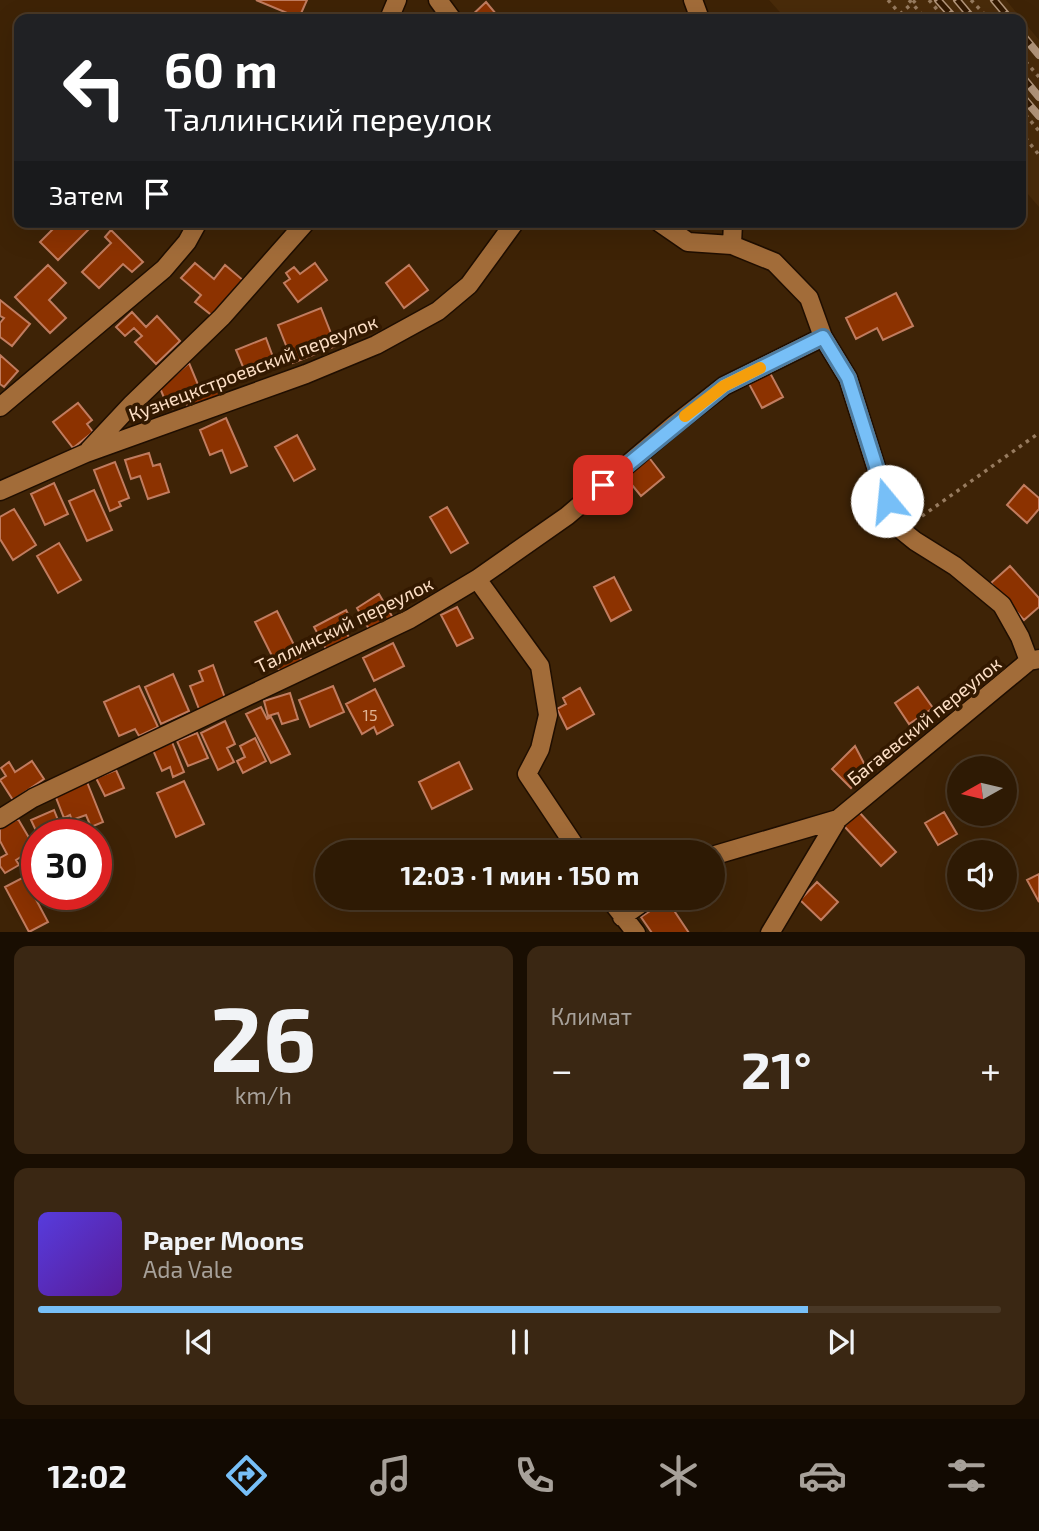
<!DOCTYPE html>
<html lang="ru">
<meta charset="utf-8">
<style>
body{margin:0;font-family:"Exo 2",sans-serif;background:#3a2713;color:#f1f3f6;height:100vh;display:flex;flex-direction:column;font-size:26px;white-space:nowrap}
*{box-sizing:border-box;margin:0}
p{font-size:23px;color:#a7a19a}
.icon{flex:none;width:38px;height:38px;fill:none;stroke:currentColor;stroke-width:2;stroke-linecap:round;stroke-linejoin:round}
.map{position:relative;height:932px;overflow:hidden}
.panel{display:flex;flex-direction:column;gap:14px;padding:14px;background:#190e02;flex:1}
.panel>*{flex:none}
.banner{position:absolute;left:14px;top:14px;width:1012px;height:214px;border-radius:14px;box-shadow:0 7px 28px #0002,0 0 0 2px #493826;background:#202124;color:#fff;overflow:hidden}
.needle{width:46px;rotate:262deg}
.controls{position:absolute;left:947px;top:756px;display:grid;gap:14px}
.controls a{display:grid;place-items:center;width:70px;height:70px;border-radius:50%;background:#2e1a04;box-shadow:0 7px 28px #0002,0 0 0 2px #493826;font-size:35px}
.speed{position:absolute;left:21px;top:819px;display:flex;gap:14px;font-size:35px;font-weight:700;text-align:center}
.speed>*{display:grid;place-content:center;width:91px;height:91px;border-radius:50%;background:#2e1a04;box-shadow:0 7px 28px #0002,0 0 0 2px #493826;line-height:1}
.speed .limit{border:10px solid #d22;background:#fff;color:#111}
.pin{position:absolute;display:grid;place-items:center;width:60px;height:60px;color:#fff;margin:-30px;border-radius:14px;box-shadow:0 4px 10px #0006}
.me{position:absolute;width:77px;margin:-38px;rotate:343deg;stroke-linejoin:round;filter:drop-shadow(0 0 5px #0008)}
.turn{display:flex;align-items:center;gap:24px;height:147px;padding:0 35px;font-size:32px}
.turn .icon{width:91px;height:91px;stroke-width:2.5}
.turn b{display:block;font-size:49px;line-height:60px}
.then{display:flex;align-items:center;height:66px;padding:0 35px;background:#0003;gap:14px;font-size:26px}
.big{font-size:52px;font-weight:700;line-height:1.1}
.panel .card{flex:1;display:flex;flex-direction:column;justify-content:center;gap:10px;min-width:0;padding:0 24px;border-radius:14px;background:#3a2713}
.panel .dial{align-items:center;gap:0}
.dial b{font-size:91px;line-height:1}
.song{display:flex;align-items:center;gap:21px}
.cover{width:84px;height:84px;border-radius:10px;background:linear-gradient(135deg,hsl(250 70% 55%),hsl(270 70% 35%))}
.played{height:7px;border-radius:4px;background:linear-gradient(90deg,#77bff7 80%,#493826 80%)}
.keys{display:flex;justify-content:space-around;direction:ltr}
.heat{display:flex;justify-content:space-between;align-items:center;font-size:38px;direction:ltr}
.panel .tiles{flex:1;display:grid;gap:14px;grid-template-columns:1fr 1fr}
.card:last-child{grid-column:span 2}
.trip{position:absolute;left:315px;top:840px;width:410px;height:70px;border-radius:35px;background:#2e1a04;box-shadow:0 7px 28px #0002,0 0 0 2px #493826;font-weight:700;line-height:70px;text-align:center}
.dock{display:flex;height:112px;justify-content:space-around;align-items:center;background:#120a02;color:#a7a19a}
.dock .icon{width:49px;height:49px}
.dock .active{color:#77bff7}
.dock b{font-size:32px;color:#f1f3f6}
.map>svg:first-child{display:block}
.built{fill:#492b0a}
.building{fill:#8c3200;stroke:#c17c5f;stroke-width:2}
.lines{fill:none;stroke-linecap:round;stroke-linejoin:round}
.minor-casing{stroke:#1f0e01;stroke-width:21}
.path{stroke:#977b5f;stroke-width:3.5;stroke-dasharray:3.5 5;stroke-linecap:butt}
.minor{stroke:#a26c39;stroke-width:18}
.rail-casing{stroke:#b3967b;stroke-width:8}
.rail{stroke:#331900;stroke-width:5;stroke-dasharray:16;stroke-linecap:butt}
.path-bridge{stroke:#977b5f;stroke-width:3.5;stroke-dasharray:3.5 5;stroke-linecap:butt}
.route-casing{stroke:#4d7ca1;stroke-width:18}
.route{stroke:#77bff7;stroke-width:12}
.slow{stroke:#f59e0b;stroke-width:12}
.labels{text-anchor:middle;stroke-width:7;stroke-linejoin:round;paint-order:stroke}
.number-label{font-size:16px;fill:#e1b494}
.street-label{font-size:19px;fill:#fddfc5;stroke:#331900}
</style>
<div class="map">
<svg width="1039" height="933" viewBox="0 0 1039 933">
<rect width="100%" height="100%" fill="#3e2306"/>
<!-- built -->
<path class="built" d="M 769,0 L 1006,0 L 1039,40 L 1039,207 L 1020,185 L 1020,19 L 786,19 Z"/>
<!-- building -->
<path class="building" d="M 256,0 L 307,0 L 299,18 Z
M 486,2 L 497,15 L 492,19 L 468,19 Z
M 60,222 L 80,222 L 88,230 L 58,260 L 40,242 Z
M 111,230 L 143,262 L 132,272 L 123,264 L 99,288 L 82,272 L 111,243 L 105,237 Z
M 195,263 L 214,279 L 225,265 L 244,281 L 214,317 L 195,302 L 201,295 L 181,278 Z
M 315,263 L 327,280 L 298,302 L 284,283 L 290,279 L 286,273 L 294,267 L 300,274 Z
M 48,265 L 66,283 L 49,300 L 66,318 L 50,333 L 15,297 Z
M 409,265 L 428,290 L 404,308 L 386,283 Z
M 896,293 L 913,326 L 883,340 L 877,328 L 856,339 L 846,318 Z
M 0,300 L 30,324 L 12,346 L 0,337 L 0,323 L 4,318 L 0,316 Z
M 321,308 L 336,346 L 293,363 L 278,325 Z
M 132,312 L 146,327 L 157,316 L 180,341 L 156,364 L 135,342 L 142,336 L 134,328 L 125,336 L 116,327 Z
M 266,338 L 277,368 L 248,379 L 236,350 Z
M 0,355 L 18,371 L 4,387 L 0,384 Z
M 189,363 L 201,392 L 216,386 L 221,397 L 189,410 L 186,403 L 169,410 L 160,388 Z
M 769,371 L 783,397 L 762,408 L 748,382 Z
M 78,403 L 92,420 L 87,424 L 93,432 L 73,448 L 53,422 Z
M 226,418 L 247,466 L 231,473 L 222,450 L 210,455 L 200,430 Z
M 297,435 L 315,469 L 294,481 L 275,447 Z
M 149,453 L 153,466 L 160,464 L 169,492 L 148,499 L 140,476 L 131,479 L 125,460 Z
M 647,455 L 664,477 L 641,496 L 623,474 Z
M 115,462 L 129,498 L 119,502 L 121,506 L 110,511 L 94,470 Z
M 54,483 L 68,514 L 45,525 L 31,494 Z
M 1024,485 L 1039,498 L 1039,509 L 1027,523 L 1007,505 Z
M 94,490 L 112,530 L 87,541 L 69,501 Z
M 447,507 L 468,543 L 451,553 L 430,517 Z
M 14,509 L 36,545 L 13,560 L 0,539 L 0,517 Z
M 59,543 L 81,580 L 58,593 L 37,556 Z
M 1010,566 L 1039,598 L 1039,607 L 1024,620 L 991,583 Z
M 614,577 L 631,610 L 611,621 L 594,587 Z
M 379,594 L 393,618 L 370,631 L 357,608 Z
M 457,607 L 473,638 L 457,646 L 441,615 Z
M 346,610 L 352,622 L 343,627 L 350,639 L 327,651 L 314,627 Z
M 277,611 L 302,661 L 280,672 L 255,622 Z
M 393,643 L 404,666 L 374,681 L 363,658 Z
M 213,665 L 225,698 L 199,709 L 190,686 L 203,681 L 199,671 Z
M 173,674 L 189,711 L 161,724 L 145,687 Z
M 139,686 L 158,727 L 139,736 L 135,729 L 119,736 L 104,702 Z
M 333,686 L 344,712 L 310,727 L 299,700 Z
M 918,687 L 933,708 L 909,724 L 895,703 Z
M 580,688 L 594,714 L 567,729 L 557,709 L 566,704 L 563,698 Z
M 375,689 L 393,725 L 377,734 L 374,727 L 362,734 L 346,704 Z
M 290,693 L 298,719 L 282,724 L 278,713 L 268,716 L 264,701 Z
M 261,707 L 267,719 L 271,717 L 290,754 L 271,763 L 246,714 Z
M 225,721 L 235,744 L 227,748 L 234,762 L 218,770 L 201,733 Z
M 197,733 L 208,758 L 188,766 L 177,741 Z
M 255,738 L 266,761 L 243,773 L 237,761 L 245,757 L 240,746 Z
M 172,742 L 184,772 L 173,777 L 170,767 L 162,771 L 153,750 Z
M 855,746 L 868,771 L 851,788 L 832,769 Z
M 32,761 L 44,779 L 13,800 L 0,780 L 6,776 L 1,768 L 9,762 L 15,772 Z
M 459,762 L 472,789 L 432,809 L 419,782 Z
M 116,770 L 124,788 L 105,796 L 96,778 Z
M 184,781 L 204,824 L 176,837 L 157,793 Z
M 87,782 L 103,822 L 91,827 L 86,815 L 72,820 L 70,815 L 64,818 L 55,795 Z
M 54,810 L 64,835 L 38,835 L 31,820 Z
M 859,812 L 896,852 L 881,866 L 844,826 Z
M 944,812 L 957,834 L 938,845 L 925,823 Z
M 18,819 L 35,848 L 16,860 L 19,865 L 5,873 L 0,866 L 0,858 L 7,854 L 0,841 L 0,829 Z
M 625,846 L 629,852 L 615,852 Z
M 1039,874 L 1039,902 L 1027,880 Z
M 24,877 L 48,922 L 29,932 L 5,887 Z
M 817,882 L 838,902 L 821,920 L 800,900 Z
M 667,900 L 689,933 L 652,933 L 641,917 Z"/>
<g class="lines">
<!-- minor casing -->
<g class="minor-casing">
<path id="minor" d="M 438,0 L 452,19
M 693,0 L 700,19
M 389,19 L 397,0
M 659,222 L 688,242 L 732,245 L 774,262 L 809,298 L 823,337 L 848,378 L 894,524 L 915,541 L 955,566 L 1002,605 L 1020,637 L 1029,661
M 732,245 L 733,222
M 0,407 L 164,269 L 187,242 L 198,222
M 89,450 L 132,404 L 222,317 L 306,222
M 0,491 L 86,453 L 306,374 L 376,345 L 438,311 L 469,285 L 515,222
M 477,579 L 540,666 L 548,715 L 540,749 L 527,774 L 579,852
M 0,819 L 33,798 L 410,619 L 477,579 L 567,516 L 674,425 L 724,386 L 823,337
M 712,856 L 838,819
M 609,898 L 636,933
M 622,917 L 649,898
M 770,933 L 838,819 L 1029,661 L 1039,659"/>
</g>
<!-- path -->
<path class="path" d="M 888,0 L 900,14
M 909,0 L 926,19
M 929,0 L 945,19
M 971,0 L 989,19
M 1020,55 L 1039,77
M 1020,108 L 1039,131
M 1020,131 L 1039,155
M 915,521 L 1039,433"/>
<!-- minor -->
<use href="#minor" class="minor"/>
<!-- rail casing -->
<g class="rail-casing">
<path id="rail" d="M 938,0 L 955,19
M 957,0 L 973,19
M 994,0 L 1010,19
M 1020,32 L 1039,55
M 1020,74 L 1039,97
M 1020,94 L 1039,116"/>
</g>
<!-- rail -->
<use href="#rail" class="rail"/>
<!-- path-bridge -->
<path class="path-bridge" d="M 900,14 L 916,0"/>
</g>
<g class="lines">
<!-- route casing -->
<g class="route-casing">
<path id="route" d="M 603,485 L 724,386 L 823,337 L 848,378 L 887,501"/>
</g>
<!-- route -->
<use href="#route" class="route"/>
<!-- slow -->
<path class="slow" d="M 685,416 L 724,386 L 760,368"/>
</g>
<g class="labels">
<!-- number labels -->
<g class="number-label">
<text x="370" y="721">15</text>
</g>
<!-- street labels -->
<g class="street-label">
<text transform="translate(253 368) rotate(-21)" y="7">Кузнецкстроевский переулок</text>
<text transform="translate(344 625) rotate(-26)" y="7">Таллинский переулок</text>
<text transform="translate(924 721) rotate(-39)" y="7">Багаевский переулок</text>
</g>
</g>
</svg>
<div class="controls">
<a><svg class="needle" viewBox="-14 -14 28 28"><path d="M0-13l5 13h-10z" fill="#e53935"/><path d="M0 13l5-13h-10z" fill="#a7a19a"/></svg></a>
<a><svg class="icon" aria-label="sound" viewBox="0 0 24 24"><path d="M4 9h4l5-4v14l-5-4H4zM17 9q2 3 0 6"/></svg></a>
</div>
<div class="speed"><div class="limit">30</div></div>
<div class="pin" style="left:603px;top:485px;background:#d93025"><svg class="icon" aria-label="arrive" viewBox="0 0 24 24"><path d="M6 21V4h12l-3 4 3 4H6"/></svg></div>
<svg class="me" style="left:887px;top:501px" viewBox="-20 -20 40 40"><circle r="19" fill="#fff"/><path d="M0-13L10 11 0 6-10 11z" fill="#77bff7"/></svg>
<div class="trip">12:03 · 1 мин · 150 m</div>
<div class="banner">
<div class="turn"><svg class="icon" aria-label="left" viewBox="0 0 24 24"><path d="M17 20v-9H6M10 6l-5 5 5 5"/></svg><div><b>60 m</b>Таллинский переулок</div></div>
<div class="then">Затем<svg class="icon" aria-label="arrive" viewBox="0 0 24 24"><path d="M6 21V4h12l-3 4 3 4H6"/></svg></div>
</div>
</div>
<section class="panel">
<div class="tiles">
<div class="card dial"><b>26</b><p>km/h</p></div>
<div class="card"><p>Климат</p>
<div class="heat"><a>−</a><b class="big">21°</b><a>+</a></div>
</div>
<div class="card">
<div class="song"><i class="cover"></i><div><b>Paper Moons</b><p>Ada Vale</p></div></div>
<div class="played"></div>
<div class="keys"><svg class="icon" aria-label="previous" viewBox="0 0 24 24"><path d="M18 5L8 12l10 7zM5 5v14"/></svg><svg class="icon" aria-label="pause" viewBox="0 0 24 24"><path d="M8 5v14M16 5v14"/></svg><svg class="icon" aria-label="next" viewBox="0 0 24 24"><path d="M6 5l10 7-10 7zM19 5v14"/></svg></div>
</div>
</div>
</section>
<nav class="dock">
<b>12:02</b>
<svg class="icon active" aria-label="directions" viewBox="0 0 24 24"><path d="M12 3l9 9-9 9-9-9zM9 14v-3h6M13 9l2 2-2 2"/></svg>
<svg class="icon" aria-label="music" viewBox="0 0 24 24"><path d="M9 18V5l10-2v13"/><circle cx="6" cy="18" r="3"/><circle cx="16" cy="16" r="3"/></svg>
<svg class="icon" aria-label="phone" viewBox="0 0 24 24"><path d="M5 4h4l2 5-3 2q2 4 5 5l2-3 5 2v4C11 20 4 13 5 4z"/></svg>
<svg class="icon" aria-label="climate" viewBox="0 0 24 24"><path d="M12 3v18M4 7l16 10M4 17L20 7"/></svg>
<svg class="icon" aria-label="car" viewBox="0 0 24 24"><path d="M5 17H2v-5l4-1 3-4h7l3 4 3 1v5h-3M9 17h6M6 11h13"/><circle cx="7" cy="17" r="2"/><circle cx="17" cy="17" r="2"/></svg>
<svg class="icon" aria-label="filters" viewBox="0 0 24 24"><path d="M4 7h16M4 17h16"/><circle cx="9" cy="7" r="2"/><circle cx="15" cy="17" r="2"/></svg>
</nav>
